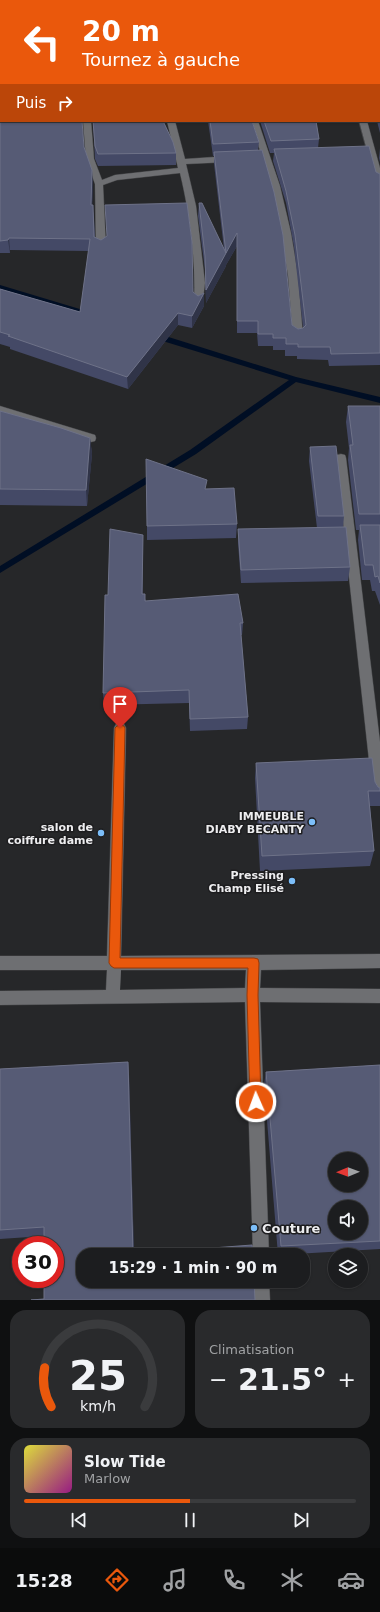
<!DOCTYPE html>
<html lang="fr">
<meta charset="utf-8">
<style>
body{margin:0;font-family:"DejaVu Sans",sans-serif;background:#292a2c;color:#f1f3f6;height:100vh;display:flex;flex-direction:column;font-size:15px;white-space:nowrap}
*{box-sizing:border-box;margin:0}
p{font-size:13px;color:#a0a2a4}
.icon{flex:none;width:22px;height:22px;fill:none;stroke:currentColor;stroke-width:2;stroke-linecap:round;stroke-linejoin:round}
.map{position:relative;height:1300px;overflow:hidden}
.side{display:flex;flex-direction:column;gap:10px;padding:10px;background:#0f1011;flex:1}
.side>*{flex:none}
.top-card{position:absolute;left:0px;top:0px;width:380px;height:122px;box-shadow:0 1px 3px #0004,0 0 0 1px #3a3b3d;background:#ea580c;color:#fff;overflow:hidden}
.needle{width:26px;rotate:269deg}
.buttons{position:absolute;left:328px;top:1152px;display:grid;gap:8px}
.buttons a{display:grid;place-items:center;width:40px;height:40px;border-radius:50%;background:#1c1d1f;box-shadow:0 1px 3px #0004,0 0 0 1px #3a3b3d;font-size:20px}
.speed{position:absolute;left:12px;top:1236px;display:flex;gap:8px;font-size:20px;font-weight:700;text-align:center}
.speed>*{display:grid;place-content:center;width:52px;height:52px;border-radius:50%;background:#1c1d1f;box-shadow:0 1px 3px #0004,0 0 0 1px #3a3b3d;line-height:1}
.speed .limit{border:6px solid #d22;background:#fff;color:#111}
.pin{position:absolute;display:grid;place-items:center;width:34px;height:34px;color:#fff;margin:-41px -17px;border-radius:50% 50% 50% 0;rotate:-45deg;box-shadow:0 0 4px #0007}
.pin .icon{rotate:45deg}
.me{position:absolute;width:44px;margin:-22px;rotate:358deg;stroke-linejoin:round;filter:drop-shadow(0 0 3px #0008)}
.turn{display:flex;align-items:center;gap:14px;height:84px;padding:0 16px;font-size:18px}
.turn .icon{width:52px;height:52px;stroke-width:2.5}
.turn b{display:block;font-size:28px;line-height:34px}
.then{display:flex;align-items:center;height:38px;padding:0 16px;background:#0003;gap:8px;font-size:15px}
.big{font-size:30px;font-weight:700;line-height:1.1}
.side .card{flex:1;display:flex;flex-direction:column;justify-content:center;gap:6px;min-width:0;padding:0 14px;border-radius:16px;background:#292a2c}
.side .dial{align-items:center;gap:0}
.dial svg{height:104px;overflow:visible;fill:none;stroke:#3a3b3d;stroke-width:7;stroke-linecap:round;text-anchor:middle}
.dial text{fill:#f1f3f6;stroke:none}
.song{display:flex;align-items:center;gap:12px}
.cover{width:48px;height:48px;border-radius:6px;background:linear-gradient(135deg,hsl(60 70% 55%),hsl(310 70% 35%))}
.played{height:4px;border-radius:2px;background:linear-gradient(90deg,#ea580c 50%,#3a3b3d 50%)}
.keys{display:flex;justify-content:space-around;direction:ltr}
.heat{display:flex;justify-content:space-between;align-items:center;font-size:22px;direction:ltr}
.side .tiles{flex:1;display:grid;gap:10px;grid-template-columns:1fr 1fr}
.card:last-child{grid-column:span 2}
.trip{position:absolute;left:76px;top:1248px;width:234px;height:40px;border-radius:16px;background:#1c1d1f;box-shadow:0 1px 3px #0004,0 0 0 1px #3a3b3d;font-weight:700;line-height:40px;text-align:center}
.tabs{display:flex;height:64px;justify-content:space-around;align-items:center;background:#0b0c0c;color:#a0a2a4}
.tabs .icon{width:28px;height:28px}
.tabs .active{color:#ea580c}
.tabs b{font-size:18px;color:#f1f3f6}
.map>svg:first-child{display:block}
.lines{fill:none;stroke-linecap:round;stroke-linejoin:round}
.stream{fill:#000e24;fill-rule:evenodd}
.minor-casing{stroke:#444547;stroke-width:1}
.minor{fill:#6e6f72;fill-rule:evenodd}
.wall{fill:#444966}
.shaded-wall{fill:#303448}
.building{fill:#565b75;stroke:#6e7288;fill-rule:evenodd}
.route{fill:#ea580c;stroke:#983908}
.poi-dot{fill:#7cbef9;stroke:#1d1d1f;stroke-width:1.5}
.labels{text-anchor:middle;stroke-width:3;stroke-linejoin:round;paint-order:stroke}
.poi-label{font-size:11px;font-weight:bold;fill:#ededef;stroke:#1d1d1f;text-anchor:end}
.near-poi-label{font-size:13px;font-weight:bold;fill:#ededef;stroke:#1d1d1f;text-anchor:start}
</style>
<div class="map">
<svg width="380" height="1300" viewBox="0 0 380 1300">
<rect width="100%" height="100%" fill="#262729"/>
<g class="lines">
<!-- stream -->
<path class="stream" d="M 0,285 L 93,313 L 94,315 L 93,317 L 87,317 L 0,289 Z
M 153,334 L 159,334 L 296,377 L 380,397 L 380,403 L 296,382 L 196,454 L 0,573 L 0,566 L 190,450 L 289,380 L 153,338 Z"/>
<!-- minor casing -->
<g class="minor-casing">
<path id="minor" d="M 379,12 L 380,12 L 380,16 L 379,16 Z
M 83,121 L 91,121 L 94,159 L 102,180 L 115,175 L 178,168 L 167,121 L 175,121 L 185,159 L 229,156 L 233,159 L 229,162 L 186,164 L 196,206 L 205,283 L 202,306 L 196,306 L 194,304 C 196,260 190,215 180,173 L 117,180 L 103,185 L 106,248 L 101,251 L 96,248 L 95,184 L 86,159 Z
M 250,121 L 258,121 L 280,186 L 291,233 L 298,275 L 303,337 L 298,340 L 293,337 L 288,275 L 281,233 L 272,186 Z
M 359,121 L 367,121 L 380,168 L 380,187 L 376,184 Z
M 0,406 L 95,435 L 96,438 L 95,441 L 91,442 L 0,414 Z
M 341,454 L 345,455 L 346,458 L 380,742 L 380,803 L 375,801 L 373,797 L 336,458 L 337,455 Z
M 120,723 L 124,724 L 126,728 L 121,956 L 380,954 L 380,968 L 261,970 L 260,988 L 380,989 L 380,1003 L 260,1002 L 269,1255 L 253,1255 L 245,1002 L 0,1005 L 0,991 L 106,990 L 107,970 L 0,970 L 0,956 L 107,956 L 114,728 L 116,724 ZM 121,970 L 246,970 L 245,988 L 120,990 Z
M 253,1281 L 269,1281 L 270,1300 L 254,1300 Z"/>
</g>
<!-- minor -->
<use href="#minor" class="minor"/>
</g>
<!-- wall -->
<path class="wall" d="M 0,0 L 84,147 L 93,183 L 92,205 L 94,217 L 95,237 L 193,292 L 198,296 L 204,293 L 204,306 L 192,328 L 178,325 L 128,389 L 10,349 L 10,347 L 0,344 L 0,289 L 80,312 L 89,251 L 10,250 L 10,253 L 0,253 Z
M 379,18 L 380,21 L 380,133 L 377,121 L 379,121 Z
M 93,121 L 176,153 L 176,165 L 98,166 L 95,159 Z
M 208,121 L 252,121 L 259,142 L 258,150 L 292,325 L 298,329 L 303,328 L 303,327 L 294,247 L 286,203 L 273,161 L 274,153 L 270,153 L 260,121 L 316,121 L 319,139 L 318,148 L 380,174 L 380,365 L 329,366 L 328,360 L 297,359 L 297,356 L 285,356 L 285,350 L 273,350 L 273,346 L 258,346 L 257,333 L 237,333 L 237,246 L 226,265 L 226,263 L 226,266 L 206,303 L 205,269 L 198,216 L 199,203 L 224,249 L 214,164 L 214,156 L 213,156 Z
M 380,148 L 380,162 L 379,158 Z
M 348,406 L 380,406 L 380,605 L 375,591 L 372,591 L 370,580 L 362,580 L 358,540 L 359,530 L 356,530 L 348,460 L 349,448 L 346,422 Z
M 0,411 L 90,438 L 92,454 L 87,506 L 0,505 Z
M 310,447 L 344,516 L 343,527 L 350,567 L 348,581 L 241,583 L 238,543 L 238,529 L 317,528 L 309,461 Z
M 207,489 L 237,524 L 236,538 L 147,540 L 147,526 Z
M 143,535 L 143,594 L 146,601 L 243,623 L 242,635 L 241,635 L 248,717 L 247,729 L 190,731 L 189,703 L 104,705 L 103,693 L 108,595 Z
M 256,763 L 375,782 L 378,787 L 380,788 L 380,806 L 370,806 L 374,851 L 370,866 L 260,871 L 255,778 Z
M 128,1062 L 129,1074 L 134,1253 L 44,1299 L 44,1236 L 0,1239 L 0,1069 Z
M 380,1065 L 380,1249 L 278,1255 L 264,1084 L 266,1072 Z"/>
<!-- shaded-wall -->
<path class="shaded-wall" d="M 92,170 L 93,183 L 92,217 L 91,205 Z
M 237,233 L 237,246 L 226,265 L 226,253 Z
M 9,238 L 10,250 L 10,253 L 8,240 Z
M 226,253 L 226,266 L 206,303 L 206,290 Z
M 204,293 L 204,306 L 192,328 L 192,316 Z
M 178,313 L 178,325 L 128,389 L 127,377 Z
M 90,438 L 92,454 L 87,506 L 86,490 Z
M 143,535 L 143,607 L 142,594 Z
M 128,1062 L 129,1074 L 134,1255 L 133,1254 Z"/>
<!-- building -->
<path class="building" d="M 0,0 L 372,0 L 372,1 L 1,1 L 1,65 L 1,60 L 0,60 Z
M 379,18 L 380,21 L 380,115 L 379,112 Z
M 1,65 L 1,121 L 82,121 L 84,147 L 92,170 L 91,205 L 93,205 L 94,237 L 101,240 L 107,236 L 105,205 L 187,203 L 192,242 L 193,292 L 198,296 L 204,293 L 192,316 L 178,313 L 127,377 L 8,336 L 10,335 L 0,332 L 0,289 L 80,312 L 90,239 L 9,238 L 8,240 L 0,241 L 0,66 Z
M 93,121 L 163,121 L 173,142 L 176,153 L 98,154 L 95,146 Z
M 210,121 L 252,121 L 259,142 L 213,144 Z
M 264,121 L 316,121 L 319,139 L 271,141 Z
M 369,146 L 376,172 L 380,174 L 380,353 L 331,354 L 330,347 L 298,347 L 298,344 L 286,344 L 286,338 L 273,338 L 273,334 L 258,334 L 258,321 L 237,321 L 237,233 L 226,253 L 214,152 L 262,150 L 274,192 L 283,235 L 292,325 L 298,329 L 303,328 L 306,325 L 295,235 L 286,191 L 274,149 Z
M 199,203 L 202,203 L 226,253 L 206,290 L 205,256 Z
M 348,406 L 380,406 L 380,514 L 359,514 L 350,445 L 353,445 Z
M 0,411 L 61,428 L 90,438 L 86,490 L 0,489 Z
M 336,446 L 344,516 L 318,516 L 310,447 Z
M 146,459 L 207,480 L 205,489 L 234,488 L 237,524 L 147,526 Z
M 360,525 L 380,525 L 380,583 L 378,576 L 375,577 L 373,565 L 365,565 Z
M 346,527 L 350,567 L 241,570 L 238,529 Z
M 110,529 L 143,535 L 142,594 L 145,594 L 145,601 L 238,594 L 243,623 L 240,623 L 248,717 L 190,719 L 189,690 L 103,693 L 105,595 L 108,595 Z
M 372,758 L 375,782 L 378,787 L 380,788 L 380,791 L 368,791 L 374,851 L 262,856 L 256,763 Z
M 128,1062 L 133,1254 L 252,1245 L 253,1255 L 83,1255 L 83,1281 L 254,1281 L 255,1300 L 31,1300 L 44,1299 L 44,1279 L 55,1279 L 55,1245 L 44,1245 L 44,1227 L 0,1230 L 0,1069 Z
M 380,1065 L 380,1241 L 281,1246 L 266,1072 ZM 335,1159 L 361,1159 L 361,1185 L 335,1185 ZM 335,1207 L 361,1207 L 361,1233 L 335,1233 Z"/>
<!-- route -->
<path class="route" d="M 120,725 L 124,726 L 125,728 L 120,958 L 254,958 L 258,959 L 259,963 L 258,995 L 261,1102 L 260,1106 L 256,1108 L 252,1106 L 250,1102 L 247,995 L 248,968 L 114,968 L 111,966 L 109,963 L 115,728 L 117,726 Z"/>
<!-- markers -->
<g class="poi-dot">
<circle cx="312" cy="822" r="4"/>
<circle cx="101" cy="833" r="4"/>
<circle cx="292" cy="881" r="4"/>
<circle cx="254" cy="1228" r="4"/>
</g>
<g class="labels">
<!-- poi labels -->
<g class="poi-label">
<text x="304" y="820">IMMEUBLE<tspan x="304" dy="13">DIABY BECANTY</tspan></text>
<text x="93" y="831">salon de<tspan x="93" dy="13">coiffure dame</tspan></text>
<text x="284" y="879">Pressing<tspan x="284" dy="13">Champ Elisé</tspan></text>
</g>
<!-- near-poi labels -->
<g class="near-poi-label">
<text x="262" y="1233">Couture</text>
</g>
</g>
</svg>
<div class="buttons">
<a><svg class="needle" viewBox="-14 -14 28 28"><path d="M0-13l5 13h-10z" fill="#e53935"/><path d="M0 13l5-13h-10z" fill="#a0a2a4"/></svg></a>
<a><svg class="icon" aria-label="sound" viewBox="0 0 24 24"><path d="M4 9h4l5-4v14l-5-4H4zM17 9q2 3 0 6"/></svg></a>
<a><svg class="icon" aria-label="layers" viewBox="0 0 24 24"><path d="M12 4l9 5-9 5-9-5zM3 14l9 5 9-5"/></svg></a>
</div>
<div class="speed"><div class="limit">30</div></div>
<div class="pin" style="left:120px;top:728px;background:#d93025"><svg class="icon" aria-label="arrive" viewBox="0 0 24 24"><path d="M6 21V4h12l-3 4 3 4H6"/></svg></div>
<svg class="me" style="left:256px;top:1102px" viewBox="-20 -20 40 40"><circle r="17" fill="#ea580c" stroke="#fff" stroke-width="3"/><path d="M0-11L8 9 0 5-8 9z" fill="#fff"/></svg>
<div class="trip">15:29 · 1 min · 90 m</div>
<div class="top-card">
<div class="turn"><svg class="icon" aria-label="left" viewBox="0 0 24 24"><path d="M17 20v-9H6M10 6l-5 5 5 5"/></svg><div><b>20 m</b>Tournez à gauche</div></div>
<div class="then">Puis<svg class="icon" aria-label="right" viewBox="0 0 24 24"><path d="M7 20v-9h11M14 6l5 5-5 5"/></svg></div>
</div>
</div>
<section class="side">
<div class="tiles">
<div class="card dial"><svg viewBox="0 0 100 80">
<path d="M14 69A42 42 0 1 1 86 69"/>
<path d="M14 69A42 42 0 0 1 9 39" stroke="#ea580c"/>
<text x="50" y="56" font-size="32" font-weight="700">25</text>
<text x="50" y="72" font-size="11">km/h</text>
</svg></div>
<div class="card"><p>Climatisation</p>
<div class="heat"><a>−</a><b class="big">21.5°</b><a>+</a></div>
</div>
<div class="card">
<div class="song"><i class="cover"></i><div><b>Slow Tide</b><p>Marlow</p></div></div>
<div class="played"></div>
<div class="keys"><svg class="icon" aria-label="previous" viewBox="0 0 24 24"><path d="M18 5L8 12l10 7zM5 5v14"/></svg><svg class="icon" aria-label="pause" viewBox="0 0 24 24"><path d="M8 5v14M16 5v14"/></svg><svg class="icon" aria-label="next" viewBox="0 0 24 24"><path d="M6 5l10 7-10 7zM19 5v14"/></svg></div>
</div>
</div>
</section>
<nav class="tabs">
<b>15:28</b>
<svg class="icon active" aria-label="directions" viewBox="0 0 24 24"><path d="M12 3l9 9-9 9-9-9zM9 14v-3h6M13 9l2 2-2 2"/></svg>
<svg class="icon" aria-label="music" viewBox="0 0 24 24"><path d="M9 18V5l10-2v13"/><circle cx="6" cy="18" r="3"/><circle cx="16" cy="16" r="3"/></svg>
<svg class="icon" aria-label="phone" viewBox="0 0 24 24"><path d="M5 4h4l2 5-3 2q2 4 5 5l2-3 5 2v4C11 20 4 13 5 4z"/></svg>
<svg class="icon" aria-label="climate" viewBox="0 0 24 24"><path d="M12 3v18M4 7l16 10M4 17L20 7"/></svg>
<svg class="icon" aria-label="car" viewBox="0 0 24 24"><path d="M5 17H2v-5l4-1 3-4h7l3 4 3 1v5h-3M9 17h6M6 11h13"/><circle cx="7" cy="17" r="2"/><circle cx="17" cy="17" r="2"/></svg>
</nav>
